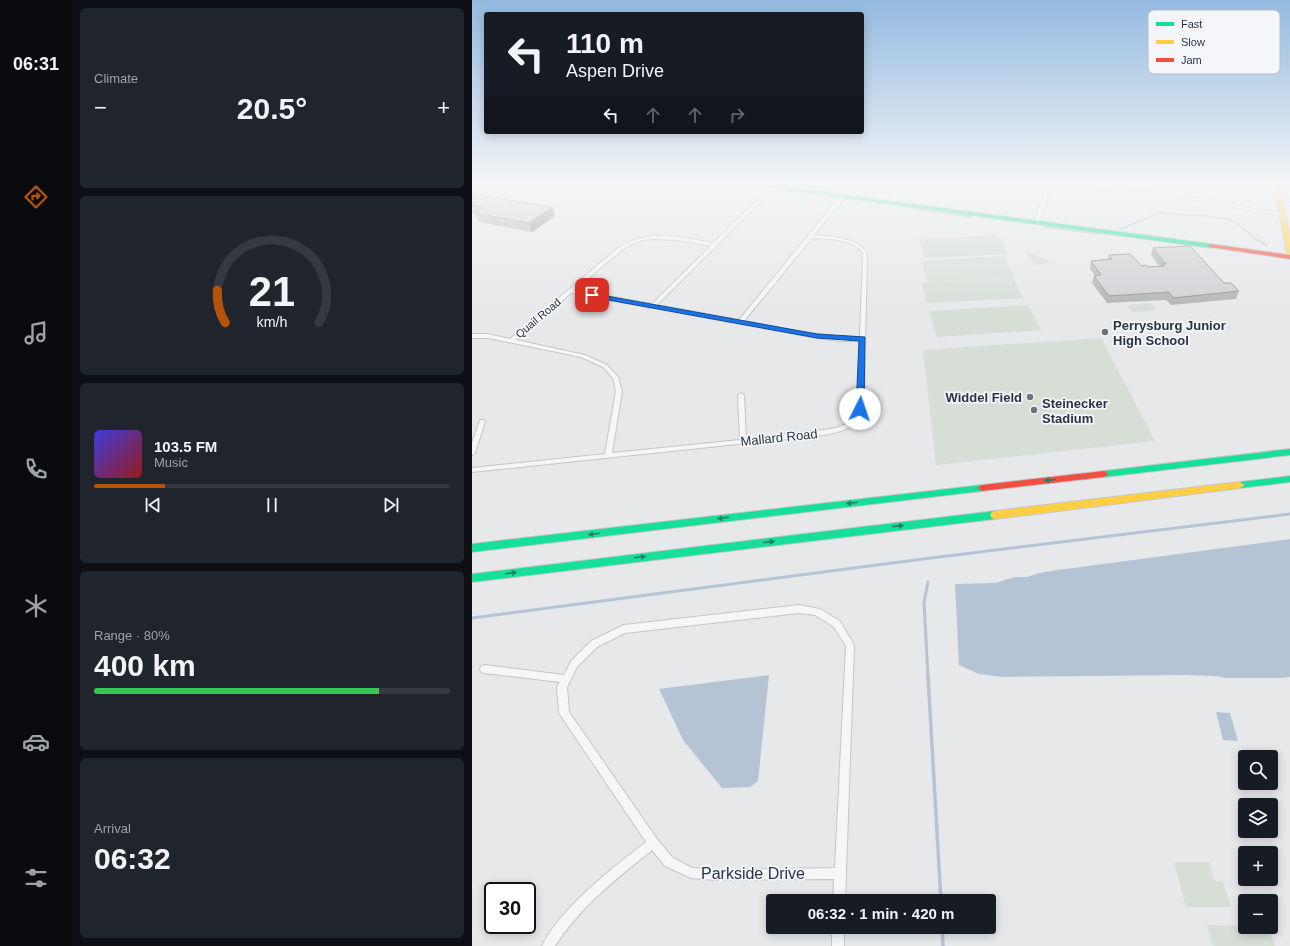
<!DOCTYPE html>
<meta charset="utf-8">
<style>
body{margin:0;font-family:Arial,sans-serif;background:#20242c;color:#f1f3f6;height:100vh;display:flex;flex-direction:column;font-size:15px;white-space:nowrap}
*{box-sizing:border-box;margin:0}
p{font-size:13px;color:#9ea1a6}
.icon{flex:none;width:22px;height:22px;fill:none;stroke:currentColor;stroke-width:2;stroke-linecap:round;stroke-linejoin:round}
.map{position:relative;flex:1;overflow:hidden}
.panel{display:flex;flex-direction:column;gap:8px;padding:8px;background:#0d0f14;width:400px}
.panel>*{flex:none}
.banner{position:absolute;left:12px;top:12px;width:380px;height:122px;border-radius:4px;box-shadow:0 2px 10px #0003;background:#171b24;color:#f1f3f6;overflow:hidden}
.controls{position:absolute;left:766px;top:750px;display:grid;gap:8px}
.controls a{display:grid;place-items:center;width:40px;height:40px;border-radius:4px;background:#171b24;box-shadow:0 2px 10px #0003;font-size:20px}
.speed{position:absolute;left:12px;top:882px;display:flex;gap:8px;font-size:20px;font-weight:700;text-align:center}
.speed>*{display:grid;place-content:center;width:52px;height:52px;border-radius:50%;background:#171b24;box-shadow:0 2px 10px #0003;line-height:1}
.speed .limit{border:2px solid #111;border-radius:6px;background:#fff;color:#111}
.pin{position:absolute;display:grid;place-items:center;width:34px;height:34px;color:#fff;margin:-17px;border-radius:8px;box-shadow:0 2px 6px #0006}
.me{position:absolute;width:44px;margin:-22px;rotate:4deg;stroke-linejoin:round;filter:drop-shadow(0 0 3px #0008)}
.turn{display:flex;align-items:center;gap:14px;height:84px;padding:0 16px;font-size:18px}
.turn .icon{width:52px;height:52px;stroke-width:2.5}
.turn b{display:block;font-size:28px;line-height:34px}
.lanes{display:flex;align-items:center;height:38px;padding:0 16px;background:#0003;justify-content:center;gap:20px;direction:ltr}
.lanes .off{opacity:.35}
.big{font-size:30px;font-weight:800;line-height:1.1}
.panel .widget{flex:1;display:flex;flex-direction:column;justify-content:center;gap:6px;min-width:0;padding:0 14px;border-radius:6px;background:#20242c}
.panel .dial{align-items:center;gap:0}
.dial svg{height:104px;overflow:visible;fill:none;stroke:#363941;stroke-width:7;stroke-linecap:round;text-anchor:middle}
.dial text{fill:#f1f3f6;stroke:none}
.song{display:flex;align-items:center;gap:12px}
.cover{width:48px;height:48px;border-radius:6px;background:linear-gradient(135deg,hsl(240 70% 55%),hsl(0 70% 35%))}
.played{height:4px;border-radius:2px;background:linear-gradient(90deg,#b45309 20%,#363941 20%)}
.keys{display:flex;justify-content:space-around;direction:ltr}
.heat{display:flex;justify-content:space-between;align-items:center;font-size:22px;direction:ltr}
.charge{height:6px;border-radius:3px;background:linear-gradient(90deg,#34c759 80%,#363941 0)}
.trip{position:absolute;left:294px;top:894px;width:230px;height:40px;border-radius:4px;background:#171b24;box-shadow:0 2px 10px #0003;font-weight:800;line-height:40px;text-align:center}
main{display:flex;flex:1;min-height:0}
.tab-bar{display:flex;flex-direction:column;width:72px;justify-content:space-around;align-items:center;background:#090b0e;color:#9ea1a6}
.tab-bar .icon{width:28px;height:28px}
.tab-bar .on{color:#b45309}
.tab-bar b{font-size:18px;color:#f1f3f6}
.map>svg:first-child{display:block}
.green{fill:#d6ded6}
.water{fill:#b4c4d5}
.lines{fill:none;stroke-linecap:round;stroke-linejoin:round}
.stream-far2{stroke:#b4c4d5;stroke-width:1.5}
.stream-far1{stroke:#b4c4d5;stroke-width:3}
.stream{stroke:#b4c4d5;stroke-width:3.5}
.street-casing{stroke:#c4c6c8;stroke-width:2}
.fast-casing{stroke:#c4c6c8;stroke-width:2}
.slow-casing{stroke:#c4c6c8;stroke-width:2}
.jam-casing{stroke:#c4c6c8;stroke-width:2}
.street{fill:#f5f6f7;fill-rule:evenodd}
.fast{fill:#16e098;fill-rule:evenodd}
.slow{fill:#ffcf43;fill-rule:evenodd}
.jam{fill:#f24e42;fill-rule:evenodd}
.wall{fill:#b1b3b5}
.shaded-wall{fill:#909294}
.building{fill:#ced0d3;stroke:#909294}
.oneway{fill:#22816a}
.route{fill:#1a73e8;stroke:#114b97}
.poi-dot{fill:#6c737f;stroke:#f4f6f9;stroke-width:1.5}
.labels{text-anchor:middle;stroke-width:3.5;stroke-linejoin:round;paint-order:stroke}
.far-street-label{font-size:11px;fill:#2b3445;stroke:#f4f6f9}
.poi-label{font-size:13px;font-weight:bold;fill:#2b3445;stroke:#f4f6f9;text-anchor:start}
.street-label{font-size:13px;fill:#2b3445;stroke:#f4f6f9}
.near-street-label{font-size:16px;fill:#2b3445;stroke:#f4f6f9}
.key{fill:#f4f6f9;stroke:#b8bcc3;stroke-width:1}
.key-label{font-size:11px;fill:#2b3445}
</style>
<main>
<nav class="tab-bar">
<b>06:31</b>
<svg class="icon on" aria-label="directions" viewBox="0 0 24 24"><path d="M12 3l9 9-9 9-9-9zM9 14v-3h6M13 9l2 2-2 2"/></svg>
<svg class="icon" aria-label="music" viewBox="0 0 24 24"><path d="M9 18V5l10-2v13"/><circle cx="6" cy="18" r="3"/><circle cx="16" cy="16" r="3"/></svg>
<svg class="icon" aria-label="phone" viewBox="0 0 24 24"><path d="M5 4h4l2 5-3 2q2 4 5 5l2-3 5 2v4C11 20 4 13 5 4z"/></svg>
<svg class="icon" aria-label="climate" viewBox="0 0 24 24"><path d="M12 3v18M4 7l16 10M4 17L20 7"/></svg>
<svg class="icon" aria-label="car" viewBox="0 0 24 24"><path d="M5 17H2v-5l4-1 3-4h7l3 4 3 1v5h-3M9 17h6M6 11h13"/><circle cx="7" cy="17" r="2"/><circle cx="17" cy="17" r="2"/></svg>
<svg class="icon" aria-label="filters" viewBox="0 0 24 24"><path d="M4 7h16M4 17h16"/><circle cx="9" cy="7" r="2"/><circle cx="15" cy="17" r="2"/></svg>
</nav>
<section class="panel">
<div class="widget"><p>Climate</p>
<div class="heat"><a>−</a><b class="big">20.5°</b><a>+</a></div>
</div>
<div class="widget dial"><svg viewBox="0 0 100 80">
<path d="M14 69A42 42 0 1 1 86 69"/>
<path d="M14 69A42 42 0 0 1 8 44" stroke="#b45309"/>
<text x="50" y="56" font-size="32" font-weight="700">21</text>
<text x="50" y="72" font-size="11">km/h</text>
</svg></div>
<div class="widget">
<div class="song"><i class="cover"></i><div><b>103.5 FM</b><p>Music</p></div></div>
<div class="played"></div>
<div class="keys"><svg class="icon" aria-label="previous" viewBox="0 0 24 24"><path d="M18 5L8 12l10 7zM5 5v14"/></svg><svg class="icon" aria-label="pause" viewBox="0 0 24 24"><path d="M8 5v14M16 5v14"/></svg><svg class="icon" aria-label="next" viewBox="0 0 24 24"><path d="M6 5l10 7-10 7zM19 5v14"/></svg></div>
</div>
<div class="widget"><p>Range · 80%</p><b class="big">400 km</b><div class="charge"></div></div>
<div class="widget"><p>Arrival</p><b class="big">06:32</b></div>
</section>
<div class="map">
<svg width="818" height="946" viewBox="0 0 818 946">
<rect width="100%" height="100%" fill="#e6e8ea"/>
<!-- green -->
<path class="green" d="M 526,235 L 536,254 L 453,258 L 447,239 Z
M 554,250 L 567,257 L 584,263 L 561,265 Z
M 532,256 L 542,277 L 456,282 L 449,261 Z
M 541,278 L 551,298 L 455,303 L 449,283 Z
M 680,303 L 685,310 L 660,312 L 655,305 Z
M 556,305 L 569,330 L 465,337 L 457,311 Z
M 629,338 L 683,441 L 464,465 L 451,350 Z
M 702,862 L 737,862 L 742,881 L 751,882 L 759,907 L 714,907 Z
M 735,925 L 796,927 L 803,946 L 741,946 Z"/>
<!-- water -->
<path class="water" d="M 818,539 L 818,677 L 808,678 L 753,678 L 745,676 L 713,675 L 530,677 L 507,674 L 487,665 L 483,584 L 523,583 L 543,577 L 555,577 L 567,573 L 586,570 Z
M 297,675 L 286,781 L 278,787 L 250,788 L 211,740 L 187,689 Z
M 744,712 L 758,713 L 766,741 L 751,740 Z"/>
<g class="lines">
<!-- stream-far2 -->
<path class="stream-far2" d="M 441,209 L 500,217
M 572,227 L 627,234
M 649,229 L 686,213 L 735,216 L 760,220 L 785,240 L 795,245"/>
<!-- stream-far1 -->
<path class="stream-far1" d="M 456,582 L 452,602 L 456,677
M 0,618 L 451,559 L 818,514"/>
<!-- stream -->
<path class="stream" d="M 456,676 L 469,901
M 470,927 L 471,946"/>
<!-- street casing -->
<g class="street-casing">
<path id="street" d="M 430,184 L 434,184 L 421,203 L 417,203 L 417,202 Z
M 544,184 L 552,184 L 575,187 L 576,184 L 580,184 L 566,223 L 562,222 L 574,189 L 546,185 Z
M 588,184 L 597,184 L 733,199 L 770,207 L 810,213 L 812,214 L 810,215 L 770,209 L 733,201 L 590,185 Z
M 301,185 L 304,186 L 185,305 L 267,320 L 370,194 L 374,194 L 374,196 L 342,235 C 360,237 384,237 395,253 L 392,399 C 388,426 376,431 351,435 L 0,472 L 0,468 L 133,454 L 144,391 L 141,378 L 131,367 L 109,357 L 16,338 L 0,338 L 0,334 L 16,334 L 38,339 L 146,248 C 179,228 207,237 241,243 ZM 340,238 C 355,239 381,238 391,253 L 388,337 C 349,337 310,328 272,321 ZM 181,239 L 205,240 L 239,246 L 180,304 L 102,290 L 150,250 L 160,244 L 170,240 ZM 99,293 L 345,338 L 368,341 L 388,341 C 387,358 389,405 380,417 C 376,425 368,427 359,429 L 274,439 L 272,395 L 269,393 L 266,395 L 268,440 L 140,453 L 150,391 L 146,377 L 135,365 L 113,355 L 44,340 Z
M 806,202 L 818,203 L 818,205 L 806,204 Z
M 8,420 L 12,420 L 13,422 L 3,453 L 0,455 L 0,443 Z
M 327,605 L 348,609 L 368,621 L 382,645 L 373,901 L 361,901 L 362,879 L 243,880 L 219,878 L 193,866 L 180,850 C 144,879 108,907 83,946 L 70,946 C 74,937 81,928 87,920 C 112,890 143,866 174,842 L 89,716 L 87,713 L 85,687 L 88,682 L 12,673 L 9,672 L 8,669 L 9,666 L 12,665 L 92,675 L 99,661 L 119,641 L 152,625 ZM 327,613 L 343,615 L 362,627 L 374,646 L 363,868 L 243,870 L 220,868 L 201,858 L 185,839 L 97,712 L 95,687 L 105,667 L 125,647 L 153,633 Z
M 360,927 L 372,927 L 372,946 L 360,946 Z"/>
</g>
<!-- fast casing -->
<g class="fast-casing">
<path id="fast" d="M 281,184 L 291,184 L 739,244 L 742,246 L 739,248 L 283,186 Z
M 818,449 L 818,455 L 632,477 L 627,474 L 632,471 Z
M 818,476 L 818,482 L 768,488 L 763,485 L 768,482 Z
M 510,485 L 515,488 L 510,491 L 0,552 L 0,544 Z
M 523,511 L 526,512 L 528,515 L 526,518 L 523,519 L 0,582 L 0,574 Z"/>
</g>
<!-- slow casing -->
<g class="slow-casing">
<path id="slow" d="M 802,184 L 808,184 L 818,238 L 818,256 L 815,254 Z
M 768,482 L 773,485 L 768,488 L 523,519 L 520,518 L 518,515 L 520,512 L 523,511 Z"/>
</g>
<!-- jam casing -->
<g class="jam-casing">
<path id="jam" d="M 739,244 L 818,255 L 818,259 L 737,247 L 737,245 Z
M 632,471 L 637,474 L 632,477 L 510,491 L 505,488 L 510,485 Z"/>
</g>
<!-- street -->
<use href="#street" class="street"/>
<!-- fast -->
<use href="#fast" class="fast"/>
<!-- slow -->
<use href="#slow" class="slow"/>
<!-- jam -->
<use href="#jam" class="jam"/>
</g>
<!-- wall -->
<path class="wall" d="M 0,194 L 80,207 L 83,216 L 60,232 L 7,222 L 3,214 L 0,213 Z
M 681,248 L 752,283 L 767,291 L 764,299 L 699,305 L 694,300 L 635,303 L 620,283 L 622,276 L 623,276 L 618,268 L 619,261 L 636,259 L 637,255 L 675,267 L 688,267 L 679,255 Z"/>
<!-- shaded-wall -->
<path class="shaded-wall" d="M 80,207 L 83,216 L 60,232 L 57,223 Z"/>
<!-- building -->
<path class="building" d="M 0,194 L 80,207 L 57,223 L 3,213 L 13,207 L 0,205 Z
M 718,246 L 752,283 L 759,283 L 767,291 L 701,298 L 697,292 L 637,296 L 622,276 L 629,275 L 619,261 L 640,259 L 637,255 L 658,254 L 670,266 L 674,265 L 675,267 L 692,266 L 690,264 L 694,264 L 681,248 Z"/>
<!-- one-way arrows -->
<defs><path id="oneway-solid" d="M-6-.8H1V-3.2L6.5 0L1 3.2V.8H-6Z"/></defs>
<g class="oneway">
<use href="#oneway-solid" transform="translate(578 480) rotate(173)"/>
<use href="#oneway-solid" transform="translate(380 503) rotate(173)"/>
<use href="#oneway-solid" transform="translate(251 518) rotate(173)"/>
<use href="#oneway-solid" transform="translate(426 526) rotate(-7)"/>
<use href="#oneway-solid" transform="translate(122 534) rotate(173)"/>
<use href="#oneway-solid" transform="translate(297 542) rotate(-7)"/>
<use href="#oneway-solid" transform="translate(168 557) rotate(-7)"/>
<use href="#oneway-solid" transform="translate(39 573) rotate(-7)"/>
</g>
<!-- sky -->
<linearGradient id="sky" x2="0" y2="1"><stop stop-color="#93bae0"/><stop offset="0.58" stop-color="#f4f5f6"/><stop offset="1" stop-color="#f4f5f6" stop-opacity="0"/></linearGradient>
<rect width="818" height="316" fill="url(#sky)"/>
<!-- route -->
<path class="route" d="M 118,293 L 345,334 L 393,337 L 392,409 L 388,412 L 384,409 L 387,341 L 345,338 L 120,297 L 118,296 Z"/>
<!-- markers -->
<g class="poi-dot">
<circle cx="633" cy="332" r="4"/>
<circle cx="558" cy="397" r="4"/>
<circle cx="562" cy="410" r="4"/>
</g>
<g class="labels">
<!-- far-street labels -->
<g class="far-street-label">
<text transform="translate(66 318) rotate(-40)" y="4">Quail Road</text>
</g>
<!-- poi labels -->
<g class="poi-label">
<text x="641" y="330">Perrysburg Junior<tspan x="641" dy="15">High School</tspan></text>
<text x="550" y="402" text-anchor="end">Widdel Field</text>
<text x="570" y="408">Steinecker<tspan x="570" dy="15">Stadium</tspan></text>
</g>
<!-- street labels -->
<g class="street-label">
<text transform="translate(307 437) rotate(-6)" y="5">Mallard Road</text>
</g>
<!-- near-street labels -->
<g class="near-street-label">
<text x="281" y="879">Parkside Drive</text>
</g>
</g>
<!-- legend -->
<rect x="676" y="10" width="132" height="64" rx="6" class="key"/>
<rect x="684" y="22" width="18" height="4" fill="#16e098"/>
<rect x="684" y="40" width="18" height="4" fill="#ffcf43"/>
<rect x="684" y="58" width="18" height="4" fill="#f24e42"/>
<g class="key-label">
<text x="709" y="28">Fast</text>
<text x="709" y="46">Slow</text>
<text x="709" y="64">Jam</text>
</g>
</svg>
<div class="controls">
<a><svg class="icon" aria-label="search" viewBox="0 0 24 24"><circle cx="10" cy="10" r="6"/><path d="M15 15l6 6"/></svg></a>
<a><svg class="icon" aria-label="layers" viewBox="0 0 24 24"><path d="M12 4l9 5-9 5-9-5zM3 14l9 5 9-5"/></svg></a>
<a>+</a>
<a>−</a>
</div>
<div class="speed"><div class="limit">30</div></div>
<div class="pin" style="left:120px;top:295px;background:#d93025"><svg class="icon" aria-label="arrive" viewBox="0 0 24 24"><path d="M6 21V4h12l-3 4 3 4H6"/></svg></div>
<svg class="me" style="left:388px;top:409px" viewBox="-20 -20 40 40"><circle r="19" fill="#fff"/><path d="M0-13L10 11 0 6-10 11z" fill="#1a73e8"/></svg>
<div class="trip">06:32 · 1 min · 420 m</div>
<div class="banner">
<div class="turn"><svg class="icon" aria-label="left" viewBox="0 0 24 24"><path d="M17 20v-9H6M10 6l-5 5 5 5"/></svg><div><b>110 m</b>Aspen Drive</div></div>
<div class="lanes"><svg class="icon" aria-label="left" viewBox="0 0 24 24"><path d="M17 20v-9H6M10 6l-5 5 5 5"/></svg><svg class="icon off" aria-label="ahead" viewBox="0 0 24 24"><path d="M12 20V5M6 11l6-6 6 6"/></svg><svg class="icon off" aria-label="ahead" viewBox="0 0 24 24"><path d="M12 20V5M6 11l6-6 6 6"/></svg><svg class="icon off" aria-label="right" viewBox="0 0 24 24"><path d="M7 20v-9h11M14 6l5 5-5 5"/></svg></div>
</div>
</div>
</main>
